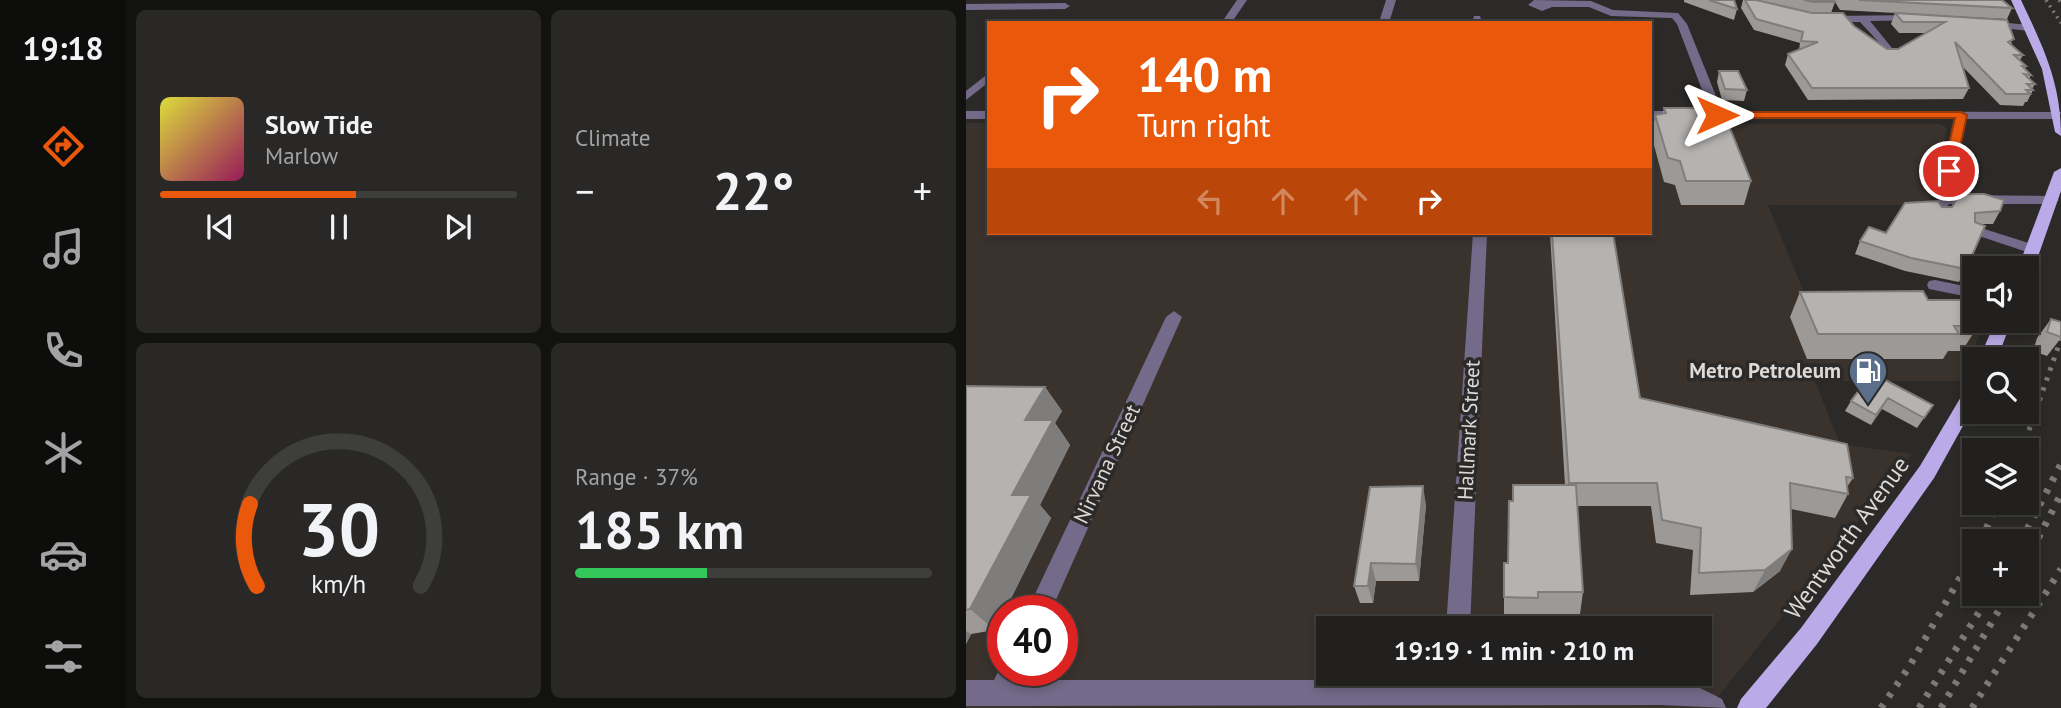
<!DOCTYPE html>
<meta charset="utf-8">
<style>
body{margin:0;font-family:"PT Sans",sans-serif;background:#292827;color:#f1f3f6;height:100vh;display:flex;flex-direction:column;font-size:26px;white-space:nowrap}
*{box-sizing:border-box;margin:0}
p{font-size:23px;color:#a2a3a4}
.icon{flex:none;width:38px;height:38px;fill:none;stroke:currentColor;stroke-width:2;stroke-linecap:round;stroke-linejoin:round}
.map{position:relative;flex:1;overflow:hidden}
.drawer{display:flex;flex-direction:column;gap:10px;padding:10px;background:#121210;width:840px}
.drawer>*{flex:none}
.hud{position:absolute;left:21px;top:21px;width:665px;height:214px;border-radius:0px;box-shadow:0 4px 10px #0003,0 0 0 2px #3e3e3c;background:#ea580c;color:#fff;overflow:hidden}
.buttons{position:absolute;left:996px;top:256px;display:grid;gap:14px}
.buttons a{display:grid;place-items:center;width:77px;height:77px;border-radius:0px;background:#21201e;box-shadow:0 4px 10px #0003,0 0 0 2px #3e3e3c;font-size:35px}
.speed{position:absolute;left:21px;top:595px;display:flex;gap:14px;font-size:35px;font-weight:700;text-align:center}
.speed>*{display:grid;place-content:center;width:91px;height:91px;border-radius:50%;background:#21201e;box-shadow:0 4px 10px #0003,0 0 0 2px #3e3e3c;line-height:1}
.speed .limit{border:10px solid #d22;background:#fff;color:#111}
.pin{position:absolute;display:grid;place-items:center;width:60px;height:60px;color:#fff;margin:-30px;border:4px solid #fff;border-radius:50%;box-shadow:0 2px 7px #0007}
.me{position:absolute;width:77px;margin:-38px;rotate:90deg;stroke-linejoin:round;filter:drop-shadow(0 0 5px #0008)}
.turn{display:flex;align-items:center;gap:24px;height:147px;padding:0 35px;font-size:32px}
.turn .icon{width:91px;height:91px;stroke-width:2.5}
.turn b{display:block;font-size:49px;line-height:60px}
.lanes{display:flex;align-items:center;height:66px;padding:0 35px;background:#0003;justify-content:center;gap:35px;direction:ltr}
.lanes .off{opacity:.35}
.big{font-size:52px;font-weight:700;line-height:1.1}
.drawer .card{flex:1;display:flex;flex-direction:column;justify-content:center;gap:10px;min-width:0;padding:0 24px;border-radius:10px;background:#292827}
.drawer .dial{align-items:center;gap:0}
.dial svg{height:182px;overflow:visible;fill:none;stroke:#3e3e3c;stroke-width:7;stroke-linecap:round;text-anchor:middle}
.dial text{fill:#f1f3f6;stroke:none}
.song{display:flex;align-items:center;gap:21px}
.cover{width:84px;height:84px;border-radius:10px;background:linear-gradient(135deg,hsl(60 70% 55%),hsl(330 70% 35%))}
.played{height:7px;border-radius:4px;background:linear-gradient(90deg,#ea580c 55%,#3e3e3c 55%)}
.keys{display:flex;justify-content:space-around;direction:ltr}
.heat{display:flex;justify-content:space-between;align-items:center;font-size:38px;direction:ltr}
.charge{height:10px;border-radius:5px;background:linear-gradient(90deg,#34c759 37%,#3e3e3c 0)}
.drawer .tiles{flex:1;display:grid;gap:10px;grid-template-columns:repeat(2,1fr)}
.trip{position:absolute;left:350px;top:616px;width:396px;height:70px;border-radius:0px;background:#21201e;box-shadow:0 4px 10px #0003,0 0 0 2px #3e3e3c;font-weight:700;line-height:70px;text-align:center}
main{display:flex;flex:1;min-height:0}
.dock{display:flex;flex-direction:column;width:126px;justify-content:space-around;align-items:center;background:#0d0d0c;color:#a2a3a4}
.dock .icon{width:49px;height:49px}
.dock .current{color:#ea580c}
.dock b{font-size:32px;color:#f1f3f6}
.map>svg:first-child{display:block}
.built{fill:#39322d;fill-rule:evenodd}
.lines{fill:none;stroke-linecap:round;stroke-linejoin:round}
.minor{fill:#736b89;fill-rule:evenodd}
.major{fill:#bbaae8;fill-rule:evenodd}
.rail-far2{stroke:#7b7a78;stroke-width:3.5;stroke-dasharray:2 4.5;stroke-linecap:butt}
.rail-far1{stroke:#7b7a78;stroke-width:5;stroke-dasharray:3.5 7;stroke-linecap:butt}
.rail{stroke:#7b7a78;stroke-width:7;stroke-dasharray:4.5 9;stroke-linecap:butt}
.wall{fill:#9c9997}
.shaded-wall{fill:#7f7d7b}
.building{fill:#b5b2b0;stroke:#7f7d7b;stroke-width:2}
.route{fill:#ea580c;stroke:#983908;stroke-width:2}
.labels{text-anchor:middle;stroke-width:7;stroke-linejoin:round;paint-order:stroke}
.poi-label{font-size:21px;font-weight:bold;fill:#dbdad9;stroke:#2c2a28;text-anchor:end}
.street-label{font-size:21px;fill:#dbdad9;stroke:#2c2a28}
.near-street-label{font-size:24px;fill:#dbdad9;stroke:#2c2a28}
</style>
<main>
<nav class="dock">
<b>19:18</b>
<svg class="icon current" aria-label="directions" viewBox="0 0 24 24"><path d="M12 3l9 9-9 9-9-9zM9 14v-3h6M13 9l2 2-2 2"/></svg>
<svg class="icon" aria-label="music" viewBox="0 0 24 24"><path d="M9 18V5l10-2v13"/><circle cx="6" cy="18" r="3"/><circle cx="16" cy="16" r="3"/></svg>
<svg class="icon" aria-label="phone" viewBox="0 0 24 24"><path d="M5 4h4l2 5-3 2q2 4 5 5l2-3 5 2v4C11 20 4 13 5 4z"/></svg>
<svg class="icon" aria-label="climate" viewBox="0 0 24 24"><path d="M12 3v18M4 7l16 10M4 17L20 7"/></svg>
<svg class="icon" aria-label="car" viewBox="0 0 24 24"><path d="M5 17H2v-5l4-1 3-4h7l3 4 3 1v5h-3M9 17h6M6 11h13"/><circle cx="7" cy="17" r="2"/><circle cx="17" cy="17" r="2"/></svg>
<svg class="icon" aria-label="filters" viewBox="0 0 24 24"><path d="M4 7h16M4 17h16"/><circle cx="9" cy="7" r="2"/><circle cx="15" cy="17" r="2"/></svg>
</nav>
<section class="drawer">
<div class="tiles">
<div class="card">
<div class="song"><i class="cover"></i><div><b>Slow Tide</b><p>Marlow</p></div></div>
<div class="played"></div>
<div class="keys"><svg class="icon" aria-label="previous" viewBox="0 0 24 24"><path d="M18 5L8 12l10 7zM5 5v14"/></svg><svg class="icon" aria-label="pause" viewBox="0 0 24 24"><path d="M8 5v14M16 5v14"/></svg><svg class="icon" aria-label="next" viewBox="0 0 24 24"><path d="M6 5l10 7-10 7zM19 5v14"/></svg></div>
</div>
<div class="card"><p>Climate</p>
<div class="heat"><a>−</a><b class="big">22°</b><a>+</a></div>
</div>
<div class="card dial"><svg viewBox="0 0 100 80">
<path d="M14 69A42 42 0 1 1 86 69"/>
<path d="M14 69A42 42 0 0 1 11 33" stroke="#ea580c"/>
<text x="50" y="56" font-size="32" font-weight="700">30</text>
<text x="50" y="72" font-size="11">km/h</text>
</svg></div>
<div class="card"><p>Range · 37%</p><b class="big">185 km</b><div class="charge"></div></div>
</div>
</section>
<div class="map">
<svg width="1095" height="708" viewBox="0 0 1095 708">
<rect width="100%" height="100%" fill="#2c2a28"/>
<!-- built -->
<path class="built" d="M 0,123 L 23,123 L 23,233 L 684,233 L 684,124 L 974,124 L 981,128 L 963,205 L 802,205 L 842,302 L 1008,302 L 1008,320 L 1020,320 L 993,381 L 849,381 L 874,444 L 946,454 L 743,708 L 0,708 ZM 37,611 L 96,611 L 96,670 L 37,670 ZM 362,628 L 733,628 L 733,674 L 362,674 Z"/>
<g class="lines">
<!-- minor -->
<path class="minor" d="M 271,0 L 281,0 L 268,19 L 414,19 L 420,0 L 430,0 L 423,23 L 77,22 L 82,19 L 258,19 Z
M 568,0 L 625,1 L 647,10 L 712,13 L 721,24 L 756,111 L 1095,112 L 1093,119 L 1000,119 L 985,195 L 1086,196 L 1093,200 L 1086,204 L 984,204 L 979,207 L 982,214 L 980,217 L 970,217 L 964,205 L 974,199 L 971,195 L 988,119 L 684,119 L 684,111 L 744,111 L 711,24 L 706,18 L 645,16 L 623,7 L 586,7 L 576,11 L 562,5 Z
M 0,4 L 99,3 L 104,6 L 99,9 L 0,10 Z
M 952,15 L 957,18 L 955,20 L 904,21 L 926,48 L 921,51 L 894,22 L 861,22 L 856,19 L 861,16 Z
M 508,16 L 514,16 L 516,23 L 506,23 Z
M 1022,21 L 1063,25 L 1068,28 L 1063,31 L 1018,26 L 1017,24 Z
M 23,73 L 23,82 L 0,100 L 0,91 Z
M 0,111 L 23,111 L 23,119 L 0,119 Z
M 1009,226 L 1072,246 L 1075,249 L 1067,254 L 1004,233 L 1004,227 Z
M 507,233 L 521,233 L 504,628 L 480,628 Z
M 969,280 L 1008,288 L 1008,298 L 963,289 L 961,285 L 963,281 Z
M 208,311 L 216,317 L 85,611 L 61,611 L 200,317 Z
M 37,662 L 37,670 L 58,670 L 54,680 L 476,680 L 477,674 L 501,674 L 501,680 L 696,679 L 722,682 L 756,699 L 760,708 L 696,705 L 0,706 L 0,680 L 28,680 Z"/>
<!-- major -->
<path class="major" d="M 1045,0 L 1055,0 C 1077,47 1095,82 1095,136 L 1089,132 L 1076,69 Z
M 1095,168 L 1095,191 L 1068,268 L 1060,273 L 1060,268 L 1052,268 L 1088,172 Z
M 1030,320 L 1046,320 L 1031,359 L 1013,359 Z
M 1008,383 L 1008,406 L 968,478 L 851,644 L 800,708 L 771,708 L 775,699 L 835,628 L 954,466 L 1002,385 Z"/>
<!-- rail-far2 -->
<path class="rail-far2" d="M 1080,0 L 1095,23
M 1093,0 L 1095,3"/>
<!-- rail-far1 -->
<path class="rail-far1" d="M 1056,450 L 1095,339"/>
<!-- rail -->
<path class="rail" d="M 1015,541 L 1032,502
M 1055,541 L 1095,464
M 1060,562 L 1095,494
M 915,708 L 943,667 L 1008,553
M 953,708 L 1025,593
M 975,708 L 1043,593
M 1006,708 L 1095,569"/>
</g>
<!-- wall -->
<path class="wall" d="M 718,0 L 768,0 L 771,9 L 768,20 L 718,2 Z
M 777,0 L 1036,0 L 1046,8 L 1041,19 L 874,10 L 869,2 L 865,13 L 888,26 L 921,49 L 932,49 L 960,33 L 933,33 L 925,24 L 929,13 L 1041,20 L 1046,45 L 1057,55 L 1054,60 L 1060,66 L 1059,69 L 1065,75 L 1063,79 L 1069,84 L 1066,89 L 1067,90 L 1061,102 L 1059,102 L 1057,106 L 1034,105 L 996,66 L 1003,88 L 997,99 L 842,100 L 819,65 L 822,54 L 833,50 L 834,43 L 788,30 L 775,8 Z
M 753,71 L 781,90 L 778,101 L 756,100 L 751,82 Z
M 698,108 L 785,181 L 778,205 L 715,205 L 709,185 L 698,182 L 686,138 L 689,115 L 697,113 Z
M 976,207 L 1034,211 L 1027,224 L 1016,224 L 1000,269 L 993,282 L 939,271 L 889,254 L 894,241 L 920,233 Z
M 331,233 L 366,233 L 366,236 L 331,236 Z
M 584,233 L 647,233 L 674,398 L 887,478 L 881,487 L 882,494 L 869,518 L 825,509 L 814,571 L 787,592 L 724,595 L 727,550 L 690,543 L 685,506 L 611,506 L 617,592 L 614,614 L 571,614 L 571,619 L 538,619 L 538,597 L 542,563 L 599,485 Z
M 834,292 L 962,300 L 1008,311 L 1008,320 L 1009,320 L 1009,321 L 1012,326 L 996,351 L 982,351 L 977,359 L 841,359 L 824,317 Z
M 1085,319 L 1095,322 L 1095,338 L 1081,356 L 1067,351 L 1071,338 Z
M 906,373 L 967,405 L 951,428 L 916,409 L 905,425 L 879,411 L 885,401 Z
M 0,386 L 79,387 L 96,411 L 89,423 L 104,445 L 74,505 L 85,518 L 29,630 L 5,634 L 0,644 Z
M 404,487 L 460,505 L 453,581 L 410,581 L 407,603 L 394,603 L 388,586 Z"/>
<!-- shaded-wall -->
<path class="shaded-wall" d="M 79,387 L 96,411 L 89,423 L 104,445 L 74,505 L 85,518 L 39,611 L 37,611 L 37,616 L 29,630 L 4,609 L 46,495 L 59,420 Z
M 922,398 L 916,409 L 905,425 L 910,415 Z
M 457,486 L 460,505 L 453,581 L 450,564 Z
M 826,549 L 814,571 L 787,592 L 799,570 Z
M 405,563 L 410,581 L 407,603 L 402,586 Z
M 0,631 L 5,634 L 0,644 Z"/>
<!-- building -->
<path class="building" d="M 743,0 L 768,0 L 771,9 Z
M 779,0 L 790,0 L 846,13 L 877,13 L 888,26 L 921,49 L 932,49 L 979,22 L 937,22 L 929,13 L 1041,20 L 1048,39 L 1042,42 L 1057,55 L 1048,55 L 1060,66 L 1056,66 L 1065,75 L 1058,74 L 1069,84 L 1061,84 L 1067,90 L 1060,90 L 1064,94 L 1040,94 L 989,42 L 1003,88 L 846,88 L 822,54 L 852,42 L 835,41 L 837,32 L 790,19 Z
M 838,0 L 867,0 L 869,2 L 847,2 Z
M 893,0 L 1036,0 L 1046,8 Z
M 753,71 L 772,71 L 781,90 L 759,89 Z
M 698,108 L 756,108 L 785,181 L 720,181 L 714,161 L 702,158 L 689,115 L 700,113 Z
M 993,194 L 1018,194 L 1038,200 L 1034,211 L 1009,213 L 1009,222 L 1019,226 L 1000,269 L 945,258 L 894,241 L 903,227 L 920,233 L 939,203 L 972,201 L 976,207 L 986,207 Z
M 586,233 L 647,233 L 674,398 L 881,444 L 887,478 L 880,477 L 882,494 L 824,483 L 826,549 L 799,570 L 733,573 L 735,528 L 696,520 L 691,483 L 603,483 Z
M 957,291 L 962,300 L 1001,300 L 1008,311 L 1008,317 L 1006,317 L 1012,326 L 988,326 L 993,334 L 852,334 L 834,292 Z
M 1085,319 L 1095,322 L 1095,337 L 1081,332 Z
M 906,373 L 967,405 L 958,418 L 922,398 L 910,415 L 885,401 Z
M 0,386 L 79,387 L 59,420 L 87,420 L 46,495 L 65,495 L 4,609 L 0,610 Z
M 547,485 L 610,485 L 617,592 L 572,592 L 572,598 L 538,597 L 538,563 L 542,563 L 543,501 L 547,501 Z
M 457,486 L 450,564 L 405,563 L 402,586 L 388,586 L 404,487 Z"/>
<!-- route -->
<path class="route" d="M 747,112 L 995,112 L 1001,115 L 989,171 L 983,175 L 977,171 L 989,118 L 751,118 L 745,115 Z"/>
<!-- icons -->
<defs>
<g id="fuel-pin" transform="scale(2.0125)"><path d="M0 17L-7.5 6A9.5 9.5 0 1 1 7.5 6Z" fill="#5c6f8a" stroke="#2c2a28"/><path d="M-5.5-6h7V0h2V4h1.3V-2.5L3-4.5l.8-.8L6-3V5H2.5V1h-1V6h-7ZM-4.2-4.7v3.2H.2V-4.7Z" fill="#fff"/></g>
</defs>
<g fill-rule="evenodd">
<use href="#fuel-pin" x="902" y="371"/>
</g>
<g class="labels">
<!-- poi labels -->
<g class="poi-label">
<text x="875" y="378">Metro Petroleum</text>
</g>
<!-- street labels -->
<g class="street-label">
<text transform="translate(503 430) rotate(-87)" y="7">Hallmark Street</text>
<text transform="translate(141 464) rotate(-65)" y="7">Nirvana Street</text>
</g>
<!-- near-street labels -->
<g class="near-street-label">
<text transform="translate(881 538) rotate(-54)" y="8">Wentworth Avenue</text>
</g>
</g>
</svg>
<div class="buttons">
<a><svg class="icon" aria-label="sound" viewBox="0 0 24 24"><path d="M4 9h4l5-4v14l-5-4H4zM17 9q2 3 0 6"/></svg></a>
<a><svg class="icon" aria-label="search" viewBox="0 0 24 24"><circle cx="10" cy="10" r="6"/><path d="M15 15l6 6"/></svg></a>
<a><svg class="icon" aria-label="layers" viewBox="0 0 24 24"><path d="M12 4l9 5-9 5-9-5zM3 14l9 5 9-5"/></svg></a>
<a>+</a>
</div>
<div class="speed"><div class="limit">40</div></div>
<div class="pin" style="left:983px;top:171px;background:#d93025"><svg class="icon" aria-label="arrive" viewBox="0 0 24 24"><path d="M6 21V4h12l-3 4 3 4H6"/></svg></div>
<svg class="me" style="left:751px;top:115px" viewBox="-20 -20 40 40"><path d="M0-17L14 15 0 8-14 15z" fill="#ea580c" stroke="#fff" stroke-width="4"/></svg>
<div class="trip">19:19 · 1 min · 210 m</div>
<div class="hud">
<div class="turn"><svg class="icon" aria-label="right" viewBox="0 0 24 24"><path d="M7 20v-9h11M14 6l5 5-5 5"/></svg><div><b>140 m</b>Turn right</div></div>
<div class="lanes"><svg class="icon off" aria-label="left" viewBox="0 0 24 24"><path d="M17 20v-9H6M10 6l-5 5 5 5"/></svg><svg class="icon off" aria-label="ahead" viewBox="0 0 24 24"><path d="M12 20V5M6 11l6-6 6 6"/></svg><svg class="icon off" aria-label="ahead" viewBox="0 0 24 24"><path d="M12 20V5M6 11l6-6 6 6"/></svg><svg class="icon" aria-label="right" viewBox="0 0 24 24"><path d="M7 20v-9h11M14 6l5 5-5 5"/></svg></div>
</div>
</div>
</main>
